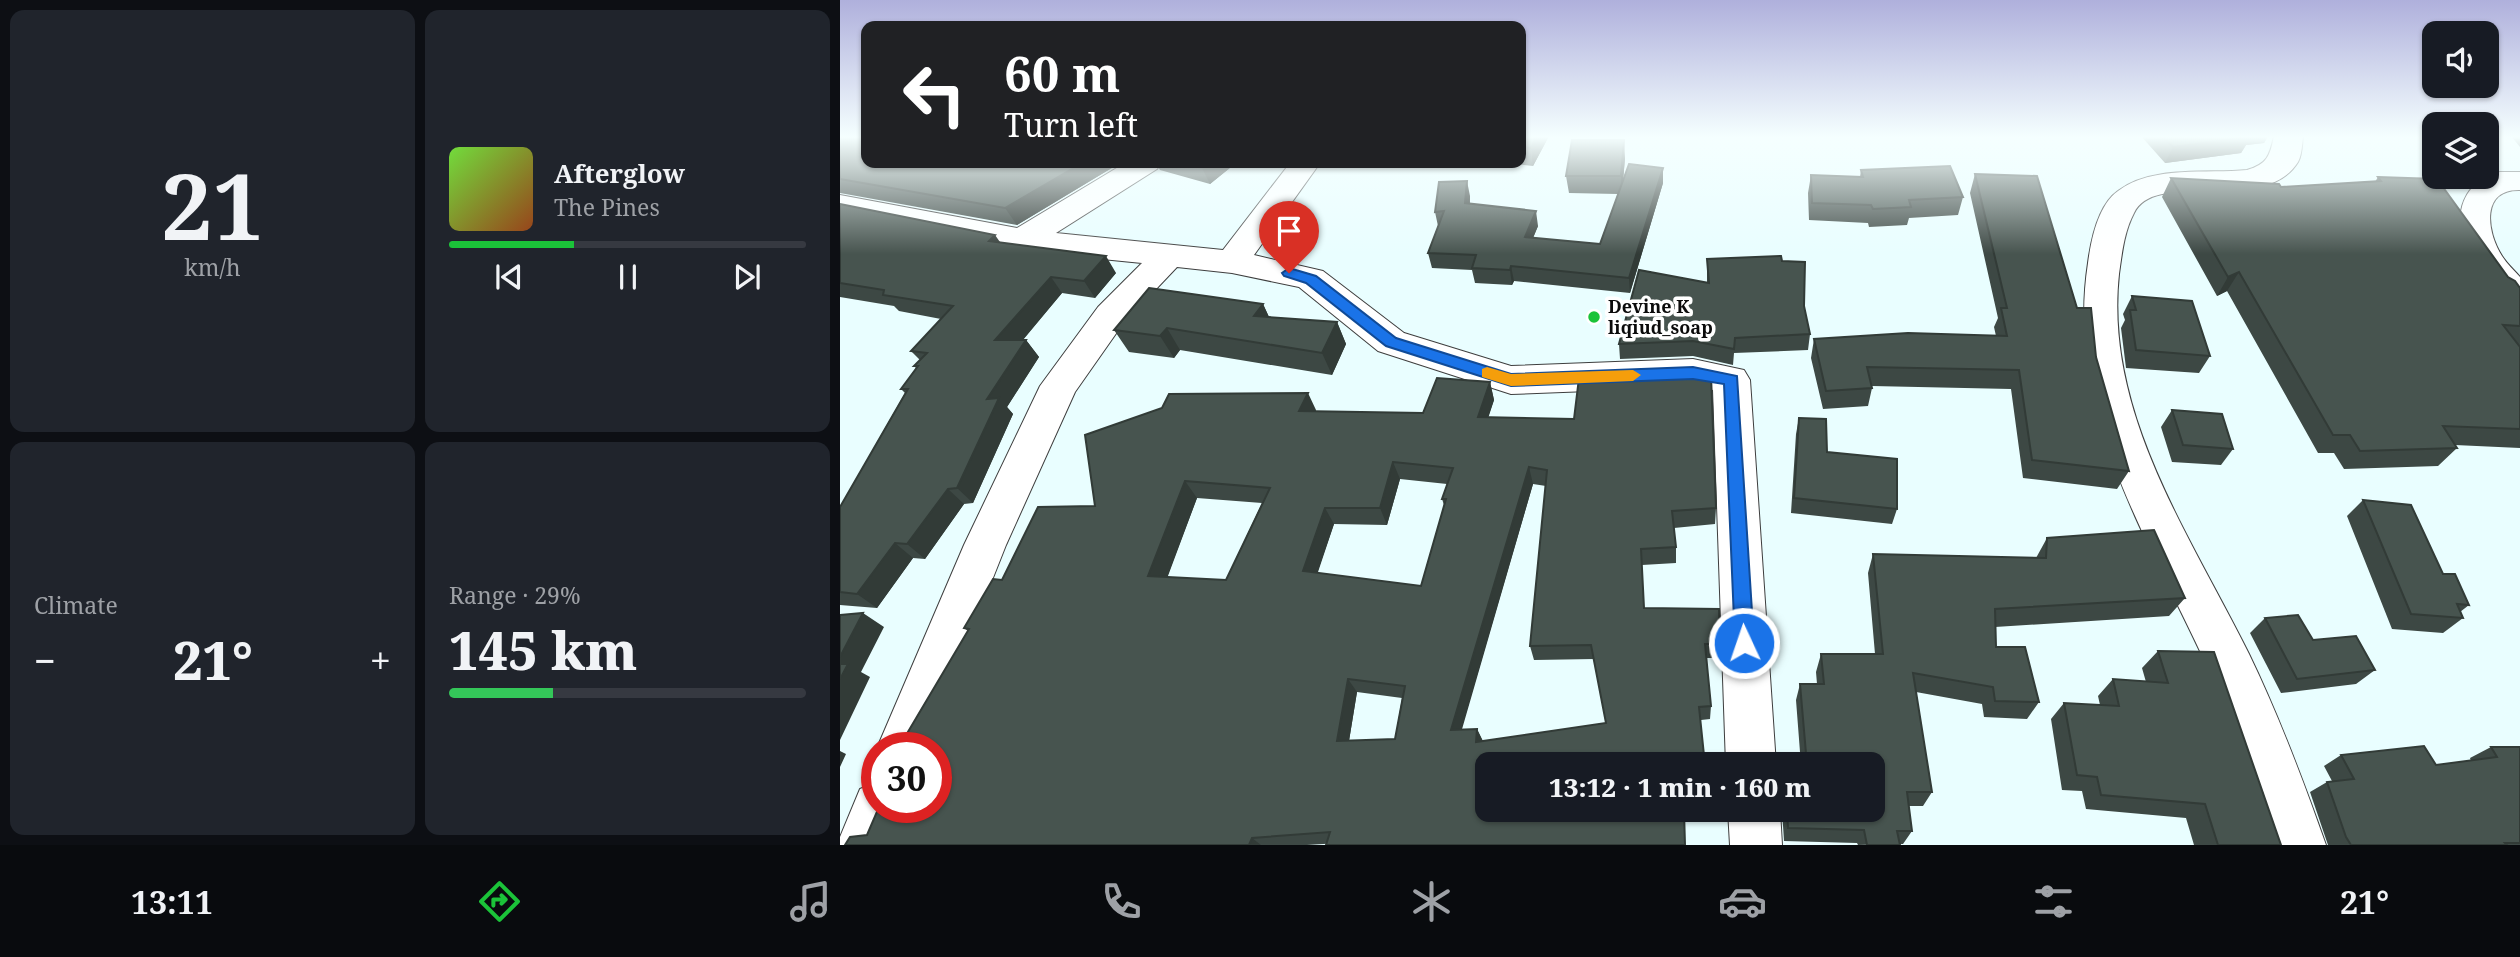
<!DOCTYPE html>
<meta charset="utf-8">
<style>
body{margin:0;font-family:"Noto Serif",serif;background:#20242c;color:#f1f3f6;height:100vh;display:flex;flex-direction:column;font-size:26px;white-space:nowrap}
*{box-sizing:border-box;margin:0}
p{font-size:23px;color:#9ea1a6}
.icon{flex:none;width:38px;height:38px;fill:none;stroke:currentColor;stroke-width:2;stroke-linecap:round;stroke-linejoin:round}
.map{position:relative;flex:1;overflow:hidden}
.drawer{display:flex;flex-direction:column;gap:10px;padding:10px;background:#0d0f14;width:840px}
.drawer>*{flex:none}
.hud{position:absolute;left:21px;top:21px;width:665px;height:147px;border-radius:14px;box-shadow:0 2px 5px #0004;background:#202124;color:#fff;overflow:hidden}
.fabs{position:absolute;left:1582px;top:21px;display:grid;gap:14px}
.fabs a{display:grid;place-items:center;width:77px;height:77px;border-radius:14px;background:#171b24;box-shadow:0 2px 5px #0004;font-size:35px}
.speed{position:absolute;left:21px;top:732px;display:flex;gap:14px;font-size:35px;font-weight:700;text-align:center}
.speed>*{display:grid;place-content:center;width:91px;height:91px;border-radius:50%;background:#171b24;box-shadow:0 2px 5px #0004;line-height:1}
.speed .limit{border:10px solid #d22;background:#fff;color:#111}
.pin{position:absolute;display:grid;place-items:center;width:60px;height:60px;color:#fff;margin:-72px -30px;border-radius:50% 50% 50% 0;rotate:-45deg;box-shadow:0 0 7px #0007}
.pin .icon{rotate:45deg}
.me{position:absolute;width:77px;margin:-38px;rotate:357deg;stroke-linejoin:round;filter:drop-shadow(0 0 5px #0008)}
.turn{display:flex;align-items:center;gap:24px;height:147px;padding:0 28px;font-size:32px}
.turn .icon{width:91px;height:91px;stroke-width:2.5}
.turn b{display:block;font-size:49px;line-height:60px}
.big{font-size:52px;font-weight:800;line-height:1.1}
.drawer .tile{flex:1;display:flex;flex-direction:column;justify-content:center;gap:10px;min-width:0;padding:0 24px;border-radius:14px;background:#20242c}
.drawer .dial{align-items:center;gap:0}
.dial b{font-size:91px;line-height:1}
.song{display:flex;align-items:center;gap:21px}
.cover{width:84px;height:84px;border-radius:10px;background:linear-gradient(135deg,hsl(100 70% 55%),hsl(20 70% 35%))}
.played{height:7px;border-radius:4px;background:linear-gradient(90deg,#1bc339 35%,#363941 35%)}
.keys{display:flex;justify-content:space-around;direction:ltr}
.heat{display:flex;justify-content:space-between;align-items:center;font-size:38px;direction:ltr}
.charge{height:10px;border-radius:5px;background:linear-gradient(90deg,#34c759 29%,#363941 0)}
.drawer .tiles{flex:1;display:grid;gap:10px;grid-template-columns:repeat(2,1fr)}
.trip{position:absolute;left:635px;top:752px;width:410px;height:70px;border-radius:14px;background:#171b24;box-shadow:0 2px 5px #0004;font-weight:800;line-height:70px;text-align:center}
.tab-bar{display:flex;height:112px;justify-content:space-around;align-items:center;background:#090b0e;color:#9ea1a6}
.tab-bar .icon{width:49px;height:49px}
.tab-bar .selected{color:#1bc339}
.tab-bar b{font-size:32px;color:#f1f3f6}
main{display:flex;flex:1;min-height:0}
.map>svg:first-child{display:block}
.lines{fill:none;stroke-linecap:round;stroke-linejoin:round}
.minor-casing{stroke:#3e3e3e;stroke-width:2}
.minor{fill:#fff;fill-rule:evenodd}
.wall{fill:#3d4844;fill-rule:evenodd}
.shaded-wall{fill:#323b37}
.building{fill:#47544f;stroke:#323b37;stroke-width:2;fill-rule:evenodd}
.route{fill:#1a73e8;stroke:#114b97;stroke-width:2}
.slow{fill:#f59e0b}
.poi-dot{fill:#1bc339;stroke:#fff;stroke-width:2.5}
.labels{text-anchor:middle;stroke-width:7;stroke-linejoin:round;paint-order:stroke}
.poi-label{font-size:18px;font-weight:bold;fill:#0b0b0b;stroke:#fff;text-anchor:start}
</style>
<main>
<section class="drawer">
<div class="tiles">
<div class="tile dial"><b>21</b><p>km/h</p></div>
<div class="tile">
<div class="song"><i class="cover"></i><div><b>Afterglow</b><p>The Pines</p></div></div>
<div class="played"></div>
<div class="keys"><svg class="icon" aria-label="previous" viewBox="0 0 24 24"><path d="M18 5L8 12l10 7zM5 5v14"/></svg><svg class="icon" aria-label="pause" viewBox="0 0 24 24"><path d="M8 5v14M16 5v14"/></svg><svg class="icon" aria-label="next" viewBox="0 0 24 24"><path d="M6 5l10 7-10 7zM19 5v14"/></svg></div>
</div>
<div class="tile"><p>Climate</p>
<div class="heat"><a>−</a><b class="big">21°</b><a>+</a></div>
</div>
<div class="tile"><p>Range · 29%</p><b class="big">145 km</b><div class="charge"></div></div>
</div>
</section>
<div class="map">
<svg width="1680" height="845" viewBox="0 0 1680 845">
<rect width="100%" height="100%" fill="#e9feff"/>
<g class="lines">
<!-- minor casing -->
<g class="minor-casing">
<path id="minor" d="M 1434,136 L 1463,136 C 1462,144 1462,155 1458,162 C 1425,216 1315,168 1294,213 C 1284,232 1282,253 1279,274 C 1264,413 1350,535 1409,654 C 1439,716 1463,780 1486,845 L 1434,845 C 1416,791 1399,737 1376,686 C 1316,549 1224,419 1248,263 C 1251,240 1258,205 1278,191 C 1312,165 1367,174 1407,170 C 1427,164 1430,156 1434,136 Z
M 285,163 L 321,163 L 317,169 L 216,233 L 383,250 L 450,163 L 480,163 L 414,255 L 483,271 L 564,333 L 671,366 L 853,359 L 904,370 L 910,380 L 936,765 L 886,765 L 873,390 L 853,387 L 671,394 L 538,351 L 459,287 L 392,273 L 337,267 L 282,325 L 235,392 L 166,545 L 86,747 L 37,748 L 124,545 L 200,386 L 258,307 L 302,263 L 182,251 L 0,215 L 0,195 L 177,228 Z
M 1660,172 L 1680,172 L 1680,190 C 1641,189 1646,231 1662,256 C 1667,264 1674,270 1680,277 L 1680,310 C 1632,296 1584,192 1660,172 Z
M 37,782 L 37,807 L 64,807 L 49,845 L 0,845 L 0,837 L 20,789 Z
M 888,810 L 940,810 L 942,845 L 890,845 Z"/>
</g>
<!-- minor -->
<use href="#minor" class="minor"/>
</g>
<!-- wall -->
<path class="wall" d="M 0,136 L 26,163 L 280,163 L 177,225 L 0,193 Z
M 681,136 L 709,136 L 693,166 L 667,163 L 681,163 Z
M 1301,136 L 1428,136 L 1424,143 L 1406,145 L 1401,153 L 1325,163 Z
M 1671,136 L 1680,136 L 1680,147 Z
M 785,158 L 783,180 L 823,168 L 823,183 L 790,293 L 674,281 L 672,285 L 635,283 L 632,270 L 592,268 L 588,253 L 598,226 L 595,212 L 630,196 L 630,204 L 698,226 L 693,238 L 760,244 L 778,194 L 729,193 L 726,176 Z
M 316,163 L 396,163 L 370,184 L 320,170 Z
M 1021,170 L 1123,197 L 1118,215 L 1069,218 L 1067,225 L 1029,227 L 1028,223 L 969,220 L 968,193 L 971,175 L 1020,177 Z
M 1135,174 L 1237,308 L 1256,357 L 1289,471 L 1277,489 L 1183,478 L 1171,389 L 1032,386 L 1032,388 L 1028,406 L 983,409 L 971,358 L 974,339 L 1156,336 L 1154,327 L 1158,318 L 1130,193 Z
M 1538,177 L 1680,288 L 1680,345 L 1679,345 L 1680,347 L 1680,448 L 1615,445 L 1617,448 L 1598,466 L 1504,469 L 1494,453 L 1478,453 L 1387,291 L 1377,296 L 1322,197 L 1331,178 L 1441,187 L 1535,182 Z
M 0,204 L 160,242 L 276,273 L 255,298 L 222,293 L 183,340 L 186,340 L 199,357 L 167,407 L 173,414 L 133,503 L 124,504 L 85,559 L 73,558 L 37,608 L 0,605 L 0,507 L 65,393 L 61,389 L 76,368 L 74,366 L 80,360 L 71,351 L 101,319 L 59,311 L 54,306 L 0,297 Z
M 867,259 L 942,261 L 964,306 L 970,334 L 968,350 L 894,353 L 893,365 L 853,356 L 780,359 L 779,344 L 867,283 Z
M 1292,296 L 1370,356 L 1359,373 L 1286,368 L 1281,328 L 1285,320 L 1283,314 Z
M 423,304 L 429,317 L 497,322 L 506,344 L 492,375 L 340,350 L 334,358 L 289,352 L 274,330 Z
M 650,382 L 654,400 L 648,417 L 876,508 L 875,524 L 834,528 L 836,547 L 836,563 L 802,565 L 804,608 L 880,644 L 879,658 L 866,658 L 871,706 L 870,719 L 861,720 L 648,810 L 870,810 L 869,820 L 845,822 L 467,845 L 5,845 L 27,835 L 128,631 L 124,628 L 162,580 L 255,506 L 476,410 L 476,411 L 583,413 ZM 560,479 L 607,484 L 602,499 L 604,505 L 581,586 L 477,573 L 494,524 L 547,525 ZM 693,484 L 706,486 L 690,646 L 694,660 L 754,659 L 766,723 L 643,741 L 637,729 L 621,730 ZM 357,498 L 422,503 L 386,580 L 327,577 ZM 517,692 L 562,698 L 555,739 L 509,741 Z
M 1332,410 L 1393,449 L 1381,465 L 1332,462 L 1321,427 Z
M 959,418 L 987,452 L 1057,509 L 1052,524 L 951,513 L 956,434 Z
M 1523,500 L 1603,574 L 1629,605 L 1620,612 L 1623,618 L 1603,633 L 1552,629 L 1507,516 Z
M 1207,538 L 1345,598 L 1329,616 L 1155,627 L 1156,647 L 1199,702 L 1187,719 L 1144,717 L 1142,704 L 1076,692 L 1092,792 L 1083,806 L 1068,806 L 1072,831 L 1063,844 L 1018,845 L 1017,843 L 944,841 L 942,810 L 1032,810 L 1032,765 L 961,765 L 956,700 L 960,684 L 977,684 L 976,672 L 981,654 L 1035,654 L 1028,573 L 1033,554 L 1196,558 Z
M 1425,618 L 1473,640 L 1535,670 L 1516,684 L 1441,693 L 1410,633 Z
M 1318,651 L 1441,845 L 1354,845 L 1346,818 L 1246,809 L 1242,791 L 1222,790 L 1211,719 L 1224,703 L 1260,705 L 1258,696 L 1273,679 L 1306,682 L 1302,668 Z
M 1651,747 L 1680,747 L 1680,845 L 1488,845 L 1470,792 L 1487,782 L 1492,781 L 1484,766 L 1501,755 L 1596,765 L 1631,761 L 1630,758 Z"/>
<!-- shaded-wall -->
<path class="shaded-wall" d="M 697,136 L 709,136 L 693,166 L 691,148 Z
M 1401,136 L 1428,136 L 1424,143 L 1406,145 L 1401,153 L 1325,163 L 1333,147 Z
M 784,140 L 785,158 L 782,194 L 781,176 Z
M 242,163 L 280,163 L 177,225 L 165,208 Z
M 368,163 L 396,163 L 370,184 L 362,168 Z
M 823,168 L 823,183 L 790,293 L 789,278 Z
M 627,181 L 630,196 L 628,218 L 625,203 Z
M 696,211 L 698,226 L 687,252 L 685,237 Z
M 155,235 L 167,252 L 149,241 Z
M 266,256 L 276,273 L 255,298 L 244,281 Z
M 671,266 L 674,281 L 672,285 L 670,270 Z
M 1399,272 L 1387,291 L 1377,296 L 1388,277 Z
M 211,277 L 222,293 L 169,356 L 155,340 Z
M 423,304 L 433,326 L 414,316 Z
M 497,322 L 506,344 L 492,375 L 482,353 Z
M 327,328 L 340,350 L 334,358 L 320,336 Z
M 186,340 L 199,357 L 167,407 L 173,414 L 133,503 L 117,488 L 147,399 Z
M 650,382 L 654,400 L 643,434 L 638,417 Z
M 468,393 L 476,410 L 468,428 L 459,411 Z
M 553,462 L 560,479 L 547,525 L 540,508 Z
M 689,467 L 693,484 L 618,743 L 611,730 Z
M 345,481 L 357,498 L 322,592 L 308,576 Z
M 108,489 L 124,504 L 85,559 L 67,544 Z
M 485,508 L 494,524 L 473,587 L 463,571 Z
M 55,543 L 73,558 L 37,608 L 17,594 Z
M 23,613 L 44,627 L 21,672 L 30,677 L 0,740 L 0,657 Z
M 508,679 L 517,692 L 507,753 L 497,741 Z
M 637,729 L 643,742 L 636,742 Z
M 0,751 L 6,754 L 0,767 Z
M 412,838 L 421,845 L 409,845 Z"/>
<!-- building -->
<path class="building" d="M 0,136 L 26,136 L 26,163 L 242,163 L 165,208 L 0,179 Z
M 681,136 L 697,136 L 691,148 L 681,147 Z
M 1322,136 L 1409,136 L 1410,137 L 1333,147 Z
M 732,140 L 784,140 L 781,176 L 726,176 Z
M 345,163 L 368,163 L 362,168 Z
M 789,164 L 823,168 L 789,278 L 671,266 L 670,270 L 632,268 L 636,255 L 588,253 L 604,211 L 595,212 L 599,182 L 627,181 L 625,203 L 696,211 L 685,237 L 760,244 Z
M 1110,166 L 1123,197 L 1069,200 L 1071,207 L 1033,209 L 1031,205 L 972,203 L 971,175 L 1023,177 L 1021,170 Z
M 1135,174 L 1197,176 L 1237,308 L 1251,308 L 1256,357 L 1289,471 L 1192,460 L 1179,370 L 1027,367 L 1032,388 L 986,391 L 974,339 L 1068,333 L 1167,336 L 1161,308 L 1167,308 Z
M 1538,177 L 1597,179 L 1668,277 L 1675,281 L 1680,288 L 1680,326 L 1663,325 L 1680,347 L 1680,429 L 1603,426 L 1617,448 L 1520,451 L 1510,435 L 1493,435 L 1399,272 L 1388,277 L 1331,178 L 1439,184 L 1441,187 L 1541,181 Z
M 0,204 L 155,235 L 149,241 L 266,256 L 244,281 L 211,277 L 155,340 L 186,340 L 147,399 L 159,398 L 117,488 L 108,489 L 67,544 L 55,543 L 17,594 L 0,592 L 0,507 L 68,389 L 61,389 L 78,366 L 74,366 L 87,353 L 71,351 L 113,306 L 43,295 L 44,290 L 0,283 Z
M 941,256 L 942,261 L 965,262 L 964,306 L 970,334 L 895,338 L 894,349 L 853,341 L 779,344 L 799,270 L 869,283 L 867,259 Z
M 309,288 L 423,304 L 414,316 L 497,322 L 482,353 L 327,328 L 320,336 L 274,330 Z
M 1292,296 L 1352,301 L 1370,356 L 1296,350 L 1290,310 L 1296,310 Z
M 853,372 L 871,375 L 876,508 L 832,511 L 836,547 L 801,549 L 804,608 L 879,609 L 880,644 L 865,644 L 871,706 L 859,707 L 865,765 L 648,765 L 648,810 L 855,810 L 844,811 L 845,845 L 486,845 L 490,832 L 412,838 L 409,845 L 5,845 L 10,837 L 27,835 L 39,807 L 96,807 L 96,747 L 59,747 L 129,629 L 124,628 L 153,579 L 162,580 L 198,507 L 255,506 L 245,435 L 322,408 L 329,394 L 468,393 L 459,411 L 583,413 L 597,378 L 650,382 L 638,417 L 734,419 L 739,378 ZM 553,462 L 613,468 L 602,499 L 606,499 L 581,586 L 463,571 L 485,508 L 540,508 ZM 689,467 L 707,470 L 690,646 L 751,645 L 766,723 L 636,742 L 637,729 L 611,730 ZM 345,481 L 430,488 L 386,580 L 308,576 ZM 508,679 L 565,686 L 555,739 L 497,741 Z
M 1332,410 L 1382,414 L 1393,449 L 1343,445 Z
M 959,418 L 986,419 L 987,452 L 1057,459 L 1057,509 L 954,498 Z
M 1523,500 L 1571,505 L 1603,574 L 1615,574 L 1629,605 L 1617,604 L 1623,618 L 1571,614 Z
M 1314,530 L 1345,598 L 1155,609 L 1156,647 L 1185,647 L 1199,702 L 1155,701 L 1153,687 L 1073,673 L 1092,792 L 1067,792 L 1072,831 L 1057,831 L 1060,845 L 1027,845 L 1024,830 L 948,828 L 947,810 L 1032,810 L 1032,765 L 967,765 L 960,684 L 984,684 L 981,654 L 1043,654 L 1033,554 L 1206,558 L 1207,538 Z
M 23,613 L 0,657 L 0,615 Z
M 1458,615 L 1473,640 L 1516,636 L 1535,670 L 1457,679 L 1425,618 Z
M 1318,651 L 1374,652 L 1441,845 L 1378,845 L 1365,804 L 1261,795 L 1257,777 L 1237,775 L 1224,703 L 1279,706 L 1273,679 L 1328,683 Z
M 0,664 L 8,664 L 0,679 Z
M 1584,746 L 1596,765 L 1657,757 L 1651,747 L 1680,747 L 1680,843 L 1665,843 L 1667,845 L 1511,845 L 1506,837 L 1487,782 L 1514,779 L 1501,755 Z"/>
<!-- sky -->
<linearGradient id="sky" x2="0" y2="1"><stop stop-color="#afb0dc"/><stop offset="0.54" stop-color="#f5ffff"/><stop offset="1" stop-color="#f5ffff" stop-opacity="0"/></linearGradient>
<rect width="1680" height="254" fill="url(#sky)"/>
<!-- route -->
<path class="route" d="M 449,268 L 476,276 L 556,338 L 671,374 L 853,367 L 897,376 L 914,643 L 911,650 L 904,652 L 897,650 L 895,643 L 884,384 L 853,379 L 671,386 L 546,346 L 466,283 L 444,276 L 442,273 Z"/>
<!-- slow -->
<path class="slow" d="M 647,367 L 671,374 L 793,370 L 801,375 L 793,381 L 671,386 L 642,377 L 642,369 Z"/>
<!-- markers -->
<circle class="poi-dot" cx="754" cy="317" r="7"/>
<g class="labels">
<!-- poi labels -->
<g class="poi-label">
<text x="768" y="313">Devine K<tspan x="768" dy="21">liqiud_soap</tspan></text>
</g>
</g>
</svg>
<div class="fabs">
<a><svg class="icon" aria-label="sound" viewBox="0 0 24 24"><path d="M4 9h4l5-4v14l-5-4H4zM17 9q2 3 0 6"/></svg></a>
<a><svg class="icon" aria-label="layers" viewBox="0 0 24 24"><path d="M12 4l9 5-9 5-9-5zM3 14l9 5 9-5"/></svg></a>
</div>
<div class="speed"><div class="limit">30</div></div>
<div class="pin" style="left:449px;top:273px;background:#d93025"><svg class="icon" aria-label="arrive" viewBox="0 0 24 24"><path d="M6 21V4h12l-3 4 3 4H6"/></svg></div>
<svg class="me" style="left:904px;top:643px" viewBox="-20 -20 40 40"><circle r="17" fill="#1a73e8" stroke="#fff" stroke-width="3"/><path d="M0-11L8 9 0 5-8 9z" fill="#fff"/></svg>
<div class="trip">13:12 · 1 min · 160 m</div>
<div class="hud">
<div class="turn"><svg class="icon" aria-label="left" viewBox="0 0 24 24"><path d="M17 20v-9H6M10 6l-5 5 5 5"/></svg><div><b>60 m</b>Turn left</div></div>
</div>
</div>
</main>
<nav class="tab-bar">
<b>13:11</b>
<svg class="icon selected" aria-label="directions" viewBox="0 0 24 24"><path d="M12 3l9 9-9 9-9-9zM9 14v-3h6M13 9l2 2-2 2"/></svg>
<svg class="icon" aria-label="music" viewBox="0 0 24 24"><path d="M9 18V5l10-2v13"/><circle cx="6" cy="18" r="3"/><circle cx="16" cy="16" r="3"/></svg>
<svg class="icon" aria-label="phone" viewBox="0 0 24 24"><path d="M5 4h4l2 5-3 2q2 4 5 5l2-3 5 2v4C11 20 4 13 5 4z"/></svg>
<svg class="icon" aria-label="climate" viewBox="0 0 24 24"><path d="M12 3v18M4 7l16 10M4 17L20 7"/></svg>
<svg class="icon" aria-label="car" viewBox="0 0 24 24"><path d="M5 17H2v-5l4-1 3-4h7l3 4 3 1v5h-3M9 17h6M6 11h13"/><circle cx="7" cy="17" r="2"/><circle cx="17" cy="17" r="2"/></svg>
<svg class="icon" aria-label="filters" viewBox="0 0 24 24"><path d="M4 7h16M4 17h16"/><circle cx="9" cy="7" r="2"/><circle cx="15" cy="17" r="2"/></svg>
<b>21°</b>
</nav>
